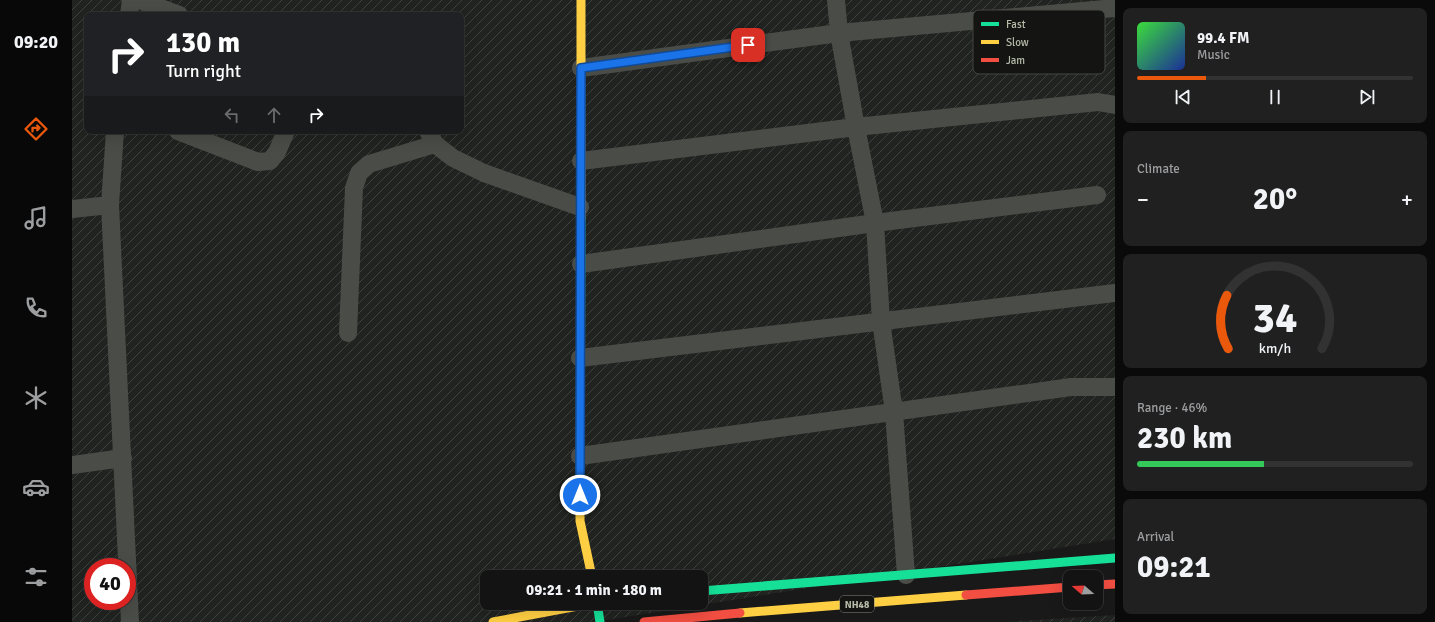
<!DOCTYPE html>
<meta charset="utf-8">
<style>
body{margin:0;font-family:Signika,sans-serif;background:#202021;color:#f1f3f6;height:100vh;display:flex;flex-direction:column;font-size:15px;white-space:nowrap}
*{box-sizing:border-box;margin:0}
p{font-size:13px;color:#9d9ea0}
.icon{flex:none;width:22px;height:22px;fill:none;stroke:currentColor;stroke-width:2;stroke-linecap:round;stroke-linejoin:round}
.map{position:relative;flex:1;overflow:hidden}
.panel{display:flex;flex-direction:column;gap:8px;padding:8px;background:#0a0a0a;width:320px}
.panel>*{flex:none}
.banner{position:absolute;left:12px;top:12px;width:380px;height:122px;border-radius:8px;box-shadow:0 4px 16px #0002,0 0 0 1px #323233;background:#202124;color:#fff;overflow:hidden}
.needle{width:26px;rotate:289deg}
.buttons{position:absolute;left:991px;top:570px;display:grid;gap:8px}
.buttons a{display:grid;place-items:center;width:40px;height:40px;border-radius:8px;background:#131313;box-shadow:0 4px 16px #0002,0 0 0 1px #323233;font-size:20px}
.speed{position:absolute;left:12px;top:558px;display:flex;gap:8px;font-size:20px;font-weight:700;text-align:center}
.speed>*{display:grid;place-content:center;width:52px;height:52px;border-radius:50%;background:#131313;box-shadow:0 4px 16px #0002,0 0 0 1px #323233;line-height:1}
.speed .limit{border:6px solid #d22;background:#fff;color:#111}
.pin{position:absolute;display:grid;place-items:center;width:34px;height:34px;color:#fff;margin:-17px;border-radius:8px;box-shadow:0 2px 6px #0006}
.me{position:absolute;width:44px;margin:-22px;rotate:0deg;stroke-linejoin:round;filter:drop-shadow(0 0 3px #0008)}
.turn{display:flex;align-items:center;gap:14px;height:84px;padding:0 16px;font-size:18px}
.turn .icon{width:52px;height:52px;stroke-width:2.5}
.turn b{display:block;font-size:28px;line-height:34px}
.lanes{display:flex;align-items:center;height:38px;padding:0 16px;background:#0003;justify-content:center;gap:20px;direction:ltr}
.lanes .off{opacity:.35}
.big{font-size:30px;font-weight:800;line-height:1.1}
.panel .tile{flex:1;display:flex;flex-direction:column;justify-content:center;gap:6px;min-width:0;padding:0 14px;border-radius:8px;background:#202021}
.panel .dial{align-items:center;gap:0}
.dial svg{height:104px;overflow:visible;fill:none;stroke:#323233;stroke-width:7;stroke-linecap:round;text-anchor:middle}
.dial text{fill:#f1f3f6;stroke:none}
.song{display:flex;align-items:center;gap:12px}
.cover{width:48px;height:48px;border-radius:6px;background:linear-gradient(135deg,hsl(120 70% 55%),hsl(230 70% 35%))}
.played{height:4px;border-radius:2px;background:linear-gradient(90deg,#ea580c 25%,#323233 25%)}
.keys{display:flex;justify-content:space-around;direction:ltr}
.heat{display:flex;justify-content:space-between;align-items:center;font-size:22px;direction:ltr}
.charge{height:6px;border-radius:3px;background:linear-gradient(90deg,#34c759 46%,#323233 0)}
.trip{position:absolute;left:408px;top:570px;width:228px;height:40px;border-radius:8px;background:#131313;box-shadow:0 4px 16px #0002,0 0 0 1px #323233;font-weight:800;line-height:40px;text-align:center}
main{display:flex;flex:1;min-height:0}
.dock{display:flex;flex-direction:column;width:72px;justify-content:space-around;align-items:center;background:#080808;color:#9d9ea0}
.dock .icon{width:28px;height:28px}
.dock .selected{color:#ea580c}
.dock b{font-size:18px;color:#f1f3f6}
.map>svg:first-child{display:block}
.industrial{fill:url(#industrial-furrows);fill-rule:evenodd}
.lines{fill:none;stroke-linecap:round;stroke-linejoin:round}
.street{stroke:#4a4c47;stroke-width:18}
.fast{stroke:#16e098;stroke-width:9}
.slow{stroke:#ffcf43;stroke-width:9}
.jam{stroke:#f24e42;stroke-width:9}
.route-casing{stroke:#114b97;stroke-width:10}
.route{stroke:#1a73e8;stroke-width:7}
.labels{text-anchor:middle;stroke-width:4;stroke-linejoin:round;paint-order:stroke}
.shield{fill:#141513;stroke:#86897c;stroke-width:1}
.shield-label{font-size:10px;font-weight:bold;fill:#b7bba9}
.key{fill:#141513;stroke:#454740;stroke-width:1}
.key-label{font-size:11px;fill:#b7bba9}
</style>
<main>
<nav class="dock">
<b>09:20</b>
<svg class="icon selected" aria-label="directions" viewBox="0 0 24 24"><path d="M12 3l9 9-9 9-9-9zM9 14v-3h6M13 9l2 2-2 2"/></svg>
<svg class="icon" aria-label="music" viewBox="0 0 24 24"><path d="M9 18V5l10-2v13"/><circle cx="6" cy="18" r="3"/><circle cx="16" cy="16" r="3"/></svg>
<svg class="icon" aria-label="phone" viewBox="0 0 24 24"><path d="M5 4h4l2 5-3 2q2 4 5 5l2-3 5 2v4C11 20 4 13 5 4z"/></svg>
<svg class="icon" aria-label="climate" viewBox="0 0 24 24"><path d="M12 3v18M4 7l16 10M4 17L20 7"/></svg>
<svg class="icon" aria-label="car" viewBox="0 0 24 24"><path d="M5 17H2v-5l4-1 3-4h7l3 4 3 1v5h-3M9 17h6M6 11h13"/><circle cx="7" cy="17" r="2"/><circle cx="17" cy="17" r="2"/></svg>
<svg class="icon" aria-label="filters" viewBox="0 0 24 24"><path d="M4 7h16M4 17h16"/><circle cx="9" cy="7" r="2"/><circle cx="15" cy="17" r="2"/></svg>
</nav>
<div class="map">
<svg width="1043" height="622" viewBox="0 0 1043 622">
<defs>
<pattern id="industrial-furrows" width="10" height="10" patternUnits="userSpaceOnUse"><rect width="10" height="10" fill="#212320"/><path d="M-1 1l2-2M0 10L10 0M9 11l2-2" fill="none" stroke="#3f413e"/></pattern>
</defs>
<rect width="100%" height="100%" fill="#191919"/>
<!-- industrial -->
<path class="industrial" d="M 0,0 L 1043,0 L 1043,539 L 522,622 L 0,622 ZM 15,15 L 389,15 L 389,131 L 15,131 ZM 21,567 L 55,567 L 55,601 L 21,601 ZM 415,577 L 629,577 L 629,603 L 415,603 Z
M 1043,615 L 1043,622 L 933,622 Z"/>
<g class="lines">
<!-- street -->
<path class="street" d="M 68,0 L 107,15
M 764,0 L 767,33 L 784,127 L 803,223 L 809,321 L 822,412 L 834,575
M 57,15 L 59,0
M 509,68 L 767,33 L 1043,8
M 106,131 L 186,162 L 198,161 L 205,152 L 214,131
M 356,131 L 363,144 L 381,158 L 412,173 L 508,207
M 509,161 L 784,127 L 1026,102 L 1043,105
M 38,205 L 43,131
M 0,209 L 38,205 L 58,622
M 509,264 L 803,223 L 1025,195
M 276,333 L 282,188 L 287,173 L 297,164 L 363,144
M 508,358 L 1043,293
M 508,456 L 999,387 L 1043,387
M 0,465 L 51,458"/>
<!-- fast -->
<path class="fast" d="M 508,506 L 509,218
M 629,591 L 1043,558
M 525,603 L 528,622"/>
<!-- slow -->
<path class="slow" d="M 509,218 L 509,0
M 508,506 L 508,521 L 520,577
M 668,613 L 894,595
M 421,622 L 522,603"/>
<!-- jam -->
<path class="jam" d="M 1024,585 L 1043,584
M 894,595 L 998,587
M 572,622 L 668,613"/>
</g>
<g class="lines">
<!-- route casing -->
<g class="route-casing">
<path id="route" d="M 508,495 L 509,68 L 676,45"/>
</g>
<!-- route -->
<use href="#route" class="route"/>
</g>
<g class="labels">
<!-- shield labels -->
<rect class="shield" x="768" y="596" width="34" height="16" rx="3"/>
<g class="shield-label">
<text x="785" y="608">NH48</text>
</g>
</g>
<!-- legend -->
<rect x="901" y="10" width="132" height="64" rx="6" class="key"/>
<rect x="909" y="22" width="18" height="4" fill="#16e098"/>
<rect x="909" y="40" width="18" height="4" fill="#ffcf43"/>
<rect x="909" y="58" width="18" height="4" fill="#f24e42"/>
<g class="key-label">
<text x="934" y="28">Fast</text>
<text x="934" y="46">Slow</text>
<text x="934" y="64">Jam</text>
</g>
</svg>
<div class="buttons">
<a><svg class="needle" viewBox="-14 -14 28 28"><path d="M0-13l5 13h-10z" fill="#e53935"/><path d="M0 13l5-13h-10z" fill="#9d9ea0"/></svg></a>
</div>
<div class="speed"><div class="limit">40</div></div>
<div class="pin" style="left:676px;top:45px;background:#d93025"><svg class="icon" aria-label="arrive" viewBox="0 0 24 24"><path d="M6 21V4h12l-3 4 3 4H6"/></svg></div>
<svg class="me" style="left:508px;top:495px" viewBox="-20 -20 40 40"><circle r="17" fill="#1a73e8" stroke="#fff" stroke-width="3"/><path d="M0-11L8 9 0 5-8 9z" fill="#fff"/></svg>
<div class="trip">09:21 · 1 min · 180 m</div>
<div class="banner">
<div class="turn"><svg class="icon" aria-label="right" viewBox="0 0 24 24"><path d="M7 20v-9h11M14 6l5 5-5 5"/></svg><div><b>130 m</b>Turn right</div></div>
<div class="lanes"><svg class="icon off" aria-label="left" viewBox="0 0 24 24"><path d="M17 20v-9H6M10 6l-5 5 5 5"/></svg><svg class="icon off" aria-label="ahead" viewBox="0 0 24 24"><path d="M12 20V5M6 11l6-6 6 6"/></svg><svg class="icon" aria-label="right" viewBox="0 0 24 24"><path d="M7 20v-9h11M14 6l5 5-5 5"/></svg></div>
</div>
</div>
<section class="panel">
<div class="tile">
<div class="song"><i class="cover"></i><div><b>99.4 FM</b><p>Music</p></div></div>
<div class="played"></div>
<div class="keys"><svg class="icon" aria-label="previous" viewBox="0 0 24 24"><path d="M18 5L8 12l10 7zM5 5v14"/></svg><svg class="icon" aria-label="pause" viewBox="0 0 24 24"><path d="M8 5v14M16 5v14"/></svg><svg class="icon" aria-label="next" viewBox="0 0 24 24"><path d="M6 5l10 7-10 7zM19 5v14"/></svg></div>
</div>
<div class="tile"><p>Climate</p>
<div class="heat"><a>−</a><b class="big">20°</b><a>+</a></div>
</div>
<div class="tile dial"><svg viewBox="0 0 100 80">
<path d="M14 69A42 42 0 1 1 86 69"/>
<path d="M14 69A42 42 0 0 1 13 28" stroke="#ea580c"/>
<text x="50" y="56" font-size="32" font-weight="700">34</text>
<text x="50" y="72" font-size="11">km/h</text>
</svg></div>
<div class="tile"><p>Range · 46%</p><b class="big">230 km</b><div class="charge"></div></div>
<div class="tile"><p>Arrival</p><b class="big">09:21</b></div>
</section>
</main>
